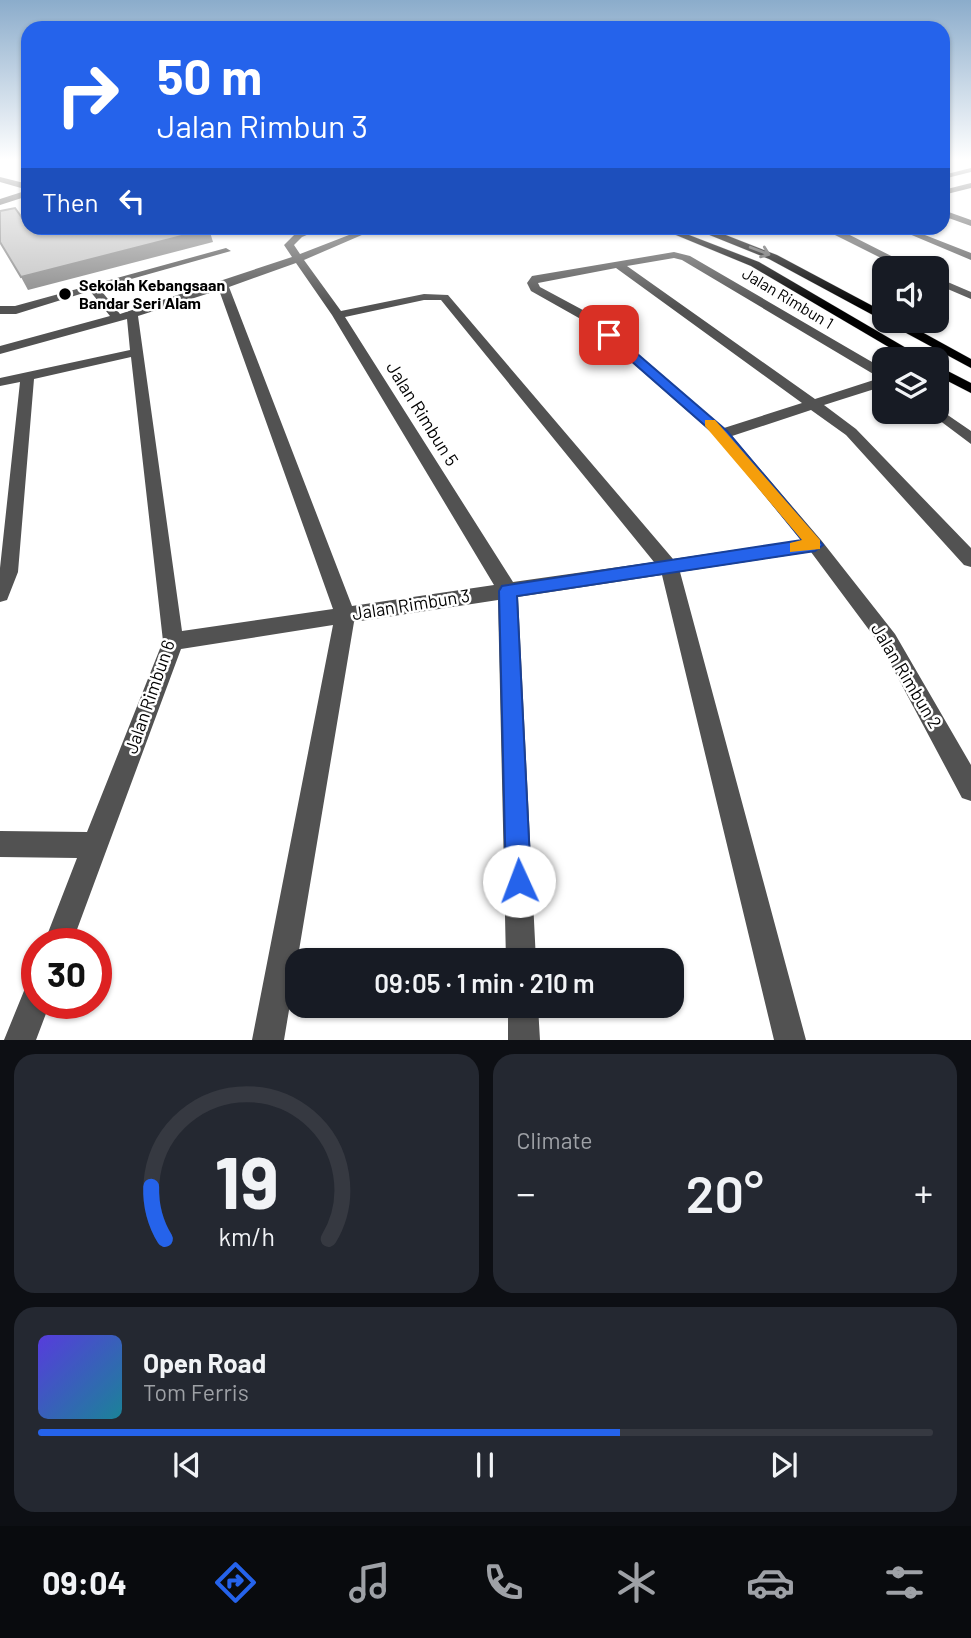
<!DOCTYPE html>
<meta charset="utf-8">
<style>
body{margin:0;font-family:Barlow,sans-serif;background:#242831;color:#f1f3f6;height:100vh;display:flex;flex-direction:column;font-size:26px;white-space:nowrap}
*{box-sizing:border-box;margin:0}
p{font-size:23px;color:#9ea1a6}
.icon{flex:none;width:38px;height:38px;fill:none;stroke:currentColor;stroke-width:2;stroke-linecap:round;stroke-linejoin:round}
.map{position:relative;height:1040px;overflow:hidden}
.panel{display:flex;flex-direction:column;gap:14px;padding:14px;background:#0d0f14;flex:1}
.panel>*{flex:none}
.guide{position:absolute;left:21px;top:21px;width:929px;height:214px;border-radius:21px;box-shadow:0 2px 5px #0004;background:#2563eb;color:#fff;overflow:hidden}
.fabs{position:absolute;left:872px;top:256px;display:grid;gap:14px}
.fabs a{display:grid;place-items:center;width:77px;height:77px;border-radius:14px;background:#171b24;box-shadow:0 2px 5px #0004;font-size:35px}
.speed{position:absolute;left:21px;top:928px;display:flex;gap:14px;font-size:35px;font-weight:700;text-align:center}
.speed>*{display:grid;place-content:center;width:91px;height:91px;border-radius:50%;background:#171b24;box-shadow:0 2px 5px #0004;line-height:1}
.speed .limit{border:10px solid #d22;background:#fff;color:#111}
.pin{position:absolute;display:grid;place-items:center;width:60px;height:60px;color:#fff;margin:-30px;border-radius:14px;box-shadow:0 4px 10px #0006}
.me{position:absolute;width:77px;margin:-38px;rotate:358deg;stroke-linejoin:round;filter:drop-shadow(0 0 5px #0008)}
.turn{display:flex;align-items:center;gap:24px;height:147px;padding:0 21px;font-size:32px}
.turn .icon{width:91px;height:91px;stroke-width:2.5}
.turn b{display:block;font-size:49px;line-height:60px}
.then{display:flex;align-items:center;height:66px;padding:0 21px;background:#0003;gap:14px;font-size:26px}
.big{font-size:52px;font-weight:600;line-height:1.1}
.panel .card{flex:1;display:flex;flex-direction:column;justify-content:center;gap:10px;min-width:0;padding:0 24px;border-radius:21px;background:#242831}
.panel .dial{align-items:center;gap:0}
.dial svg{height:182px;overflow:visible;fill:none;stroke:#363941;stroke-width:7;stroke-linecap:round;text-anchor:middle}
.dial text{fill:#f1f3f6;stroke:none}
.song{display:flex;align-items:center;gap:21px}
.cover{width:84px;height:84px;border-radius:10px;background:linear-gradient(135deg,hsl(250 70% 55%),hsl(190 70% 35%))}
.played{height:7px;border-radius:4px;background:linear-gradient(90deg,#2563eb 65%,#363941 65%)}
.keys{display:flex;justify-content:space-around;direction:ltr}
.heat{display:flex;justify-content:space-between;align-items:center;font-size:38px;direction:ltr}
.panel .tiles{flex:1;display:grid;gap:14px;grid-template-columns:1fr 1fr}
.card:last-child{grid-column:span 2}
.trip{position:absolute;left:285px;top:948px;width:399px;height:70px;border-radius:21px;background:#171b24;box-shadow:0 2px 5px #0004;font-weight:600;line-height:70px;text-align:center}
.dock{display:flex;height:112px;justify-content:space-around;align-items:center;background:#090b0e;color:#9ea1a6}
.dock .icon{width:49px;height:49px}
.dock .selected{color:#2563eb}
.dock b{font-size:32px;color:#f1f3f6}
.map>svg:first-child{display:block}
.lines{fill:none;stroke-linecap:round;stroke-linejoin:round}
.major-casing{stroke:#dbdbdb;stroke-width:1}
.minor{fill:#525252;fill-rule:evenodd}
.major{fill:#000;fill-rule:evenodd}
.shaded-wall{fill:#888}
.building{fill:#c2c2c2;stroke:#888;stroke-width:2}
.oneway{stroke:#595959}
.route{fill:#2563eb;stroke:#184099;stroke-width:2}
.slow{fill:#f59e0b}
.poi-dot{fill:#000;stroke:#fff;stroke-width:2.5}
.labels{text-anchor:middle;stroke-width:5;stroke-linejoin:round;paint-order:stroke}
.far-poi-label{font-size:16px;font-weight:bold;fill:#000;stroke:#fff;text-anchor:start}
.far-street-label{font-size:16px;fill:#000;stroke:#fff}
.street-label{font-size:18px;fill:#000;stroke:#fff}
</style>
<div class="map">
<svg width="971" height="1040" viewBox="0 0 971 1040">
<rect width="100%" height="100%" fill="#fff"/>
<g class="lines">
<!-- major casing -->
<g class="major-casing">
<path id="major" d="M 659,228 L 671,228 L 759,262 L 925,359 L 909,359 L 751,266 Z
M 707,230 L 713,230 L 777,255 L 884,312 L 884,320 L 900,320 L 971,359 L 971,368 L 769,259 L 707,234 Z
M 936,365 L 971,383 L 971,393 L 936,375 Z"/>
</g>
<!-- minor -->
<path class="minor" d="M 971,168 L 971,172 L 943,179 L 943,175 Z
M 0,177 L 28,184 L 28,190 L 0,182 Z
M 971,183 L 971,188 L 943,195 L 943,190 Z
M 28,190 L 28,196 L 0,205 L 0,199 Z
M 943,210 L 971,220 L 971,226 L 943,216 Z
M 311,228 L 323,228 L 302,237 L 294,245 L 300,254 L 367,228 L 378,228 L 304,260 L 341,311 L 424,294 L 448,295 L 673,559 L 801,540 L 717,437 L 586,322 L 531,291 L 527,283 L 532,276 L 674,252 L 690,256 L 884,369 L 884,386 L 824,405 L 856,429 L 971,548 L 971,567 L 964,565 L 846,435 L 811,410 L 732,436 L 821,540 L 895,634 L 971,765 L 971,801 L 962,798 L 881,646 L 811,552 L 680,572 L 806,1040 L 774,1040 L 662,575 L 518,597 L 536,961 L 506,961 L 498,600 L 354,622 L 284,1040 L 252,1040 L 333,625 L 181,649 L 72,943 L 44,943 L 77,858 L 0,857 L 0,831 L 87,832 L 163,641 L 131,357 L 34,379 L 18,572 L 7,600 L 0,602 L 0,568 L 20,382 L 0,386 L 0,378 L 130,350 L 127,319 L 0,354 L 0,346 L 110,316 L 90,291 L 16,314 L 0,314 L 0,306 L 15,306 L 226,248 L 231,251 L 99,288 L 120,314 L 292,257 L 284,245 L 296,233 ZM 674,258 L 682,260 L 880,378 L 815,399 L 627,266 ZM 296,263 L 332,315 L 494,585 L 352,606 L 229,287 ZM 616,268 L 802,403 L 724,428 L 594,316 L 540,287 L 538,283 ZM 219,290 L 333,609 L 182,631 L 138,316 ZM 424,300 L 441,300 L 654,562 L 513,582 L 345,317 Z
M 826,228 L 836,228 L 915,268 L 901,268 L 827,231 Z
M 895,228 L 907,228 L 971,253 L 971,260 Z
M 936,277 L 971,292 L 971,299 L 936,284 Z
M 936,407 L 971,431 L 971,444 L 931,414 L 929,411 L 936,411 Z
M 37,982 L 37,1003 L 50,1003 L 36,1040 L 4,1040 L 26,986 Z
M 508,1006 L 538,1006 L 540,1040 L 508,1040 Z"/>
<!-- major -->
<use href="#major" class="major"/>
</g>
<!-- shaded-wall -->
<path class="shaded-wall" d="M 209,229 L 213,242 L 28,290 L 21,277 Z"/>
<!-- building -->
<path class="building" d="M 15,208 L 25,222 L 28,221 L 28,228 L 207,228 L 209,229 L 21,277 L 0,242 L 0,211 Z"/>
<!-- one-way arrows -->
<defs><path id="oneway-shaft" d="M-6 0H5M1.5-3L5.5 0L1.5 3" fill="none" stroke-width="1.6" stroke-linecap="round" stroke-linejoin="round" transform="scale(1.75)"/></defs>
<use class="oneway" href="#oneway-shaft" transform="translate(760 251) rotate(21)"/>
<!-- sky -->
<linearGradient id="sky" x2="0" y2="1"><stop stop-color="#8baccb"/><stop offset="0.52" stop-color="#fff"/><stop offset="1" stop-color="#fff" stop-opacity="0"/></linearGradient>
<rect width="971" height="306" fill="url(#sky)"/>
<!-- route -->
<path class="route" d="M 605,333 L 613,333 L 727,431 L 823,545 L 815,551 L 517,596 L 531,881 L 527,890 L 519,894 L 510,890 L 506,881 L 499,591 L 502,586 L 802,540 L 718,437 L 605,338 Z"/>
<!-- slow -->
<path class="slow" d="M 705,420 L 715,420 L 820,540 L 820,549 L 790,552 L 790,543 L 802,540 L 705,426 Z"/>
<!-- markers -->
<circle class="poi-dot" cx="65" cy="294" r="7"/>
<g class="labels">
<!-- far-poi labels -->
<g class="far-poi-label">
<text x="79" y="291">Sekolah Kebangsaan<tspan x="79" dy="18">Bandar Seri Alam</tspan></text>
</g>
<!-- far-street labels -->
<g class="far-street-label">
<text transform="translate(788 298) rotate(31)" y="6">Jalan Rimbun 1</text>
</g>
<!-- street labels -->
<g class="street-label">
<text transform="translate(422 414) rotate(58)" y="6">Jalan Rimbun 5</text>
<text transform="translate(411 605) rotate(-9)" y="6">Jalan Rimbun 3</text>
<text transform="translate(906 676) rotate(59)" y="6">Jalan Rimbun 2</text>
<text transform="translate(150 697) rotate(-71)" y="6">Jalan Rimbun 6</text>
</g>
</g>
</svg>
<div class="fabs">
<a><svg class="icon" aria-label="sound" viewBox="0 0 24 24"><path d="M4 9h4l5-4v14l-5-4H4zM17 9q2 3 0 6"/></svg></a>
<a><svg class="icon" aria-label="layers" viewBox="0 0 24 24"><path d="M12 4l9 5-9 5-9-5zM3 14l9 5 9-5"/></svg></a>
</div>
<div class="speed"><div class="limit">30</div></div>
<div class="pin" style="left:609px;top:335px;background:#d93025"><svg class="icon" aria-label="arrive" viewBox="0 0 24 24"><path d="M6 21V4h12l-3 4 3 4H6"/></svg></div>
<svg class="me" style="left:519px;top:881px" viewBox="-20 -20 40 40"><circle r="19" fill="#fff"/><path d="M0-13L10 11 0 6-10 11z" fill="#2563eb"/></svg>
<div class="trip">09:05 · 1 min · 210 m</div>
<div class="guide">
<div class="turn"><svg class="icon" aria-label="right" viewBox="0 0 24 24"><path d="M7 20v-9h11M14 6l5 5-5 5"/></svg><div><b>50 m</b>Jalan Rimbun 3</div></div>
<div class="then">Then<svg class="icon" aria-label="left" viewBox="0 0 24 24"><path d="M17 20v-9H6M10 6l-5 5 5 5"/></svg></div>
</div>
</div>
<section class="panel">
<div class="tiles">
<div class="card dial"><svg viewBox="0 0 100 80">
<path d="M14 69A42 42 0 1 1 86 69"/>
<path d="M14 69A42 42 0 0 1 8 46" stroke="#2563eb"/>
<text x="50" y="56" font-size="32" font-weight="700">19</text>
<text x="50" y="72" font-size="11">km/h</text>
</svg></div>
<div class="card"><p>Climate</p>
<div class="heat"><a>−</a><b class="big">20°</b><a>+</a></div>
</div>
<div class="card">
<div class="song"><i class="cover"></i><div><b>Open Road</b><p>Tom Ferris</p></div></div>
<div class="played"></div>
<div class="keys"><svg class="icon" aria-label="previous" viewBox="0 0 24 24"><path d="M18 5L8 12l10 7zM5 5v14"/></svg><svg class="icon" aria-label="pause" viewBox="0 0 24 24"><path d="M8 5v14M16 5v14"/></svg><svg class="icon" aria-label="next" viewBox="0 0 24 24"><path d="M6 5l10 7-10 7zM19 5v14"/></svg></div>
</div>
</div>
</section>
<nav class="dock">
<b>09:04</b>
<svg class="icon selected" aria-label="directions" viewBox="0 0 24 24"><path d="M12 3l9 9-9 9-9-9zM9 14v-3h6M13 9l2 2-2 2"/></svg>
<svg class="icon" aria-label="music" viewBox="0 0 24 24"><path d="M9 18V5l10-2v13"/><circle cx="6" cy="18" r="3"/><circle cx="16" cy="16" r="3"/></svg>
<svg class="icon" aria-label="phone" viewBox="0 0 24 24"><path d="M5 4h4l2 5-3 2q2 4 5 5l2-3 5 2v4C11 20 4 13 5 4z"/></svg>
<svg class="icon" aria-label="climate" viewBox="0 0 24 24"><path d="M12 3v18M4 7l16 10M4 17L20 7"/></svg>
<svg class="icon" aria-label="car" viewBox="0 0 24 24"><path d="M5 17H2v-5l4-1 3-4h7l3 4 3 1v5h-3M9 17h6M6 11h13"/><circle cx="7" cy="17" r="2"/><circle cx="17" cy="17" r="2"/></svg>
<svg class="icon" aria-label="filters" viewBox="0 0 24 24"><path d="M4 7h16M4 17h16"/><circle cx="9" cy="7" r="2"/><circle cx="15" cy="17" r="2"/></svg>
</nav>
